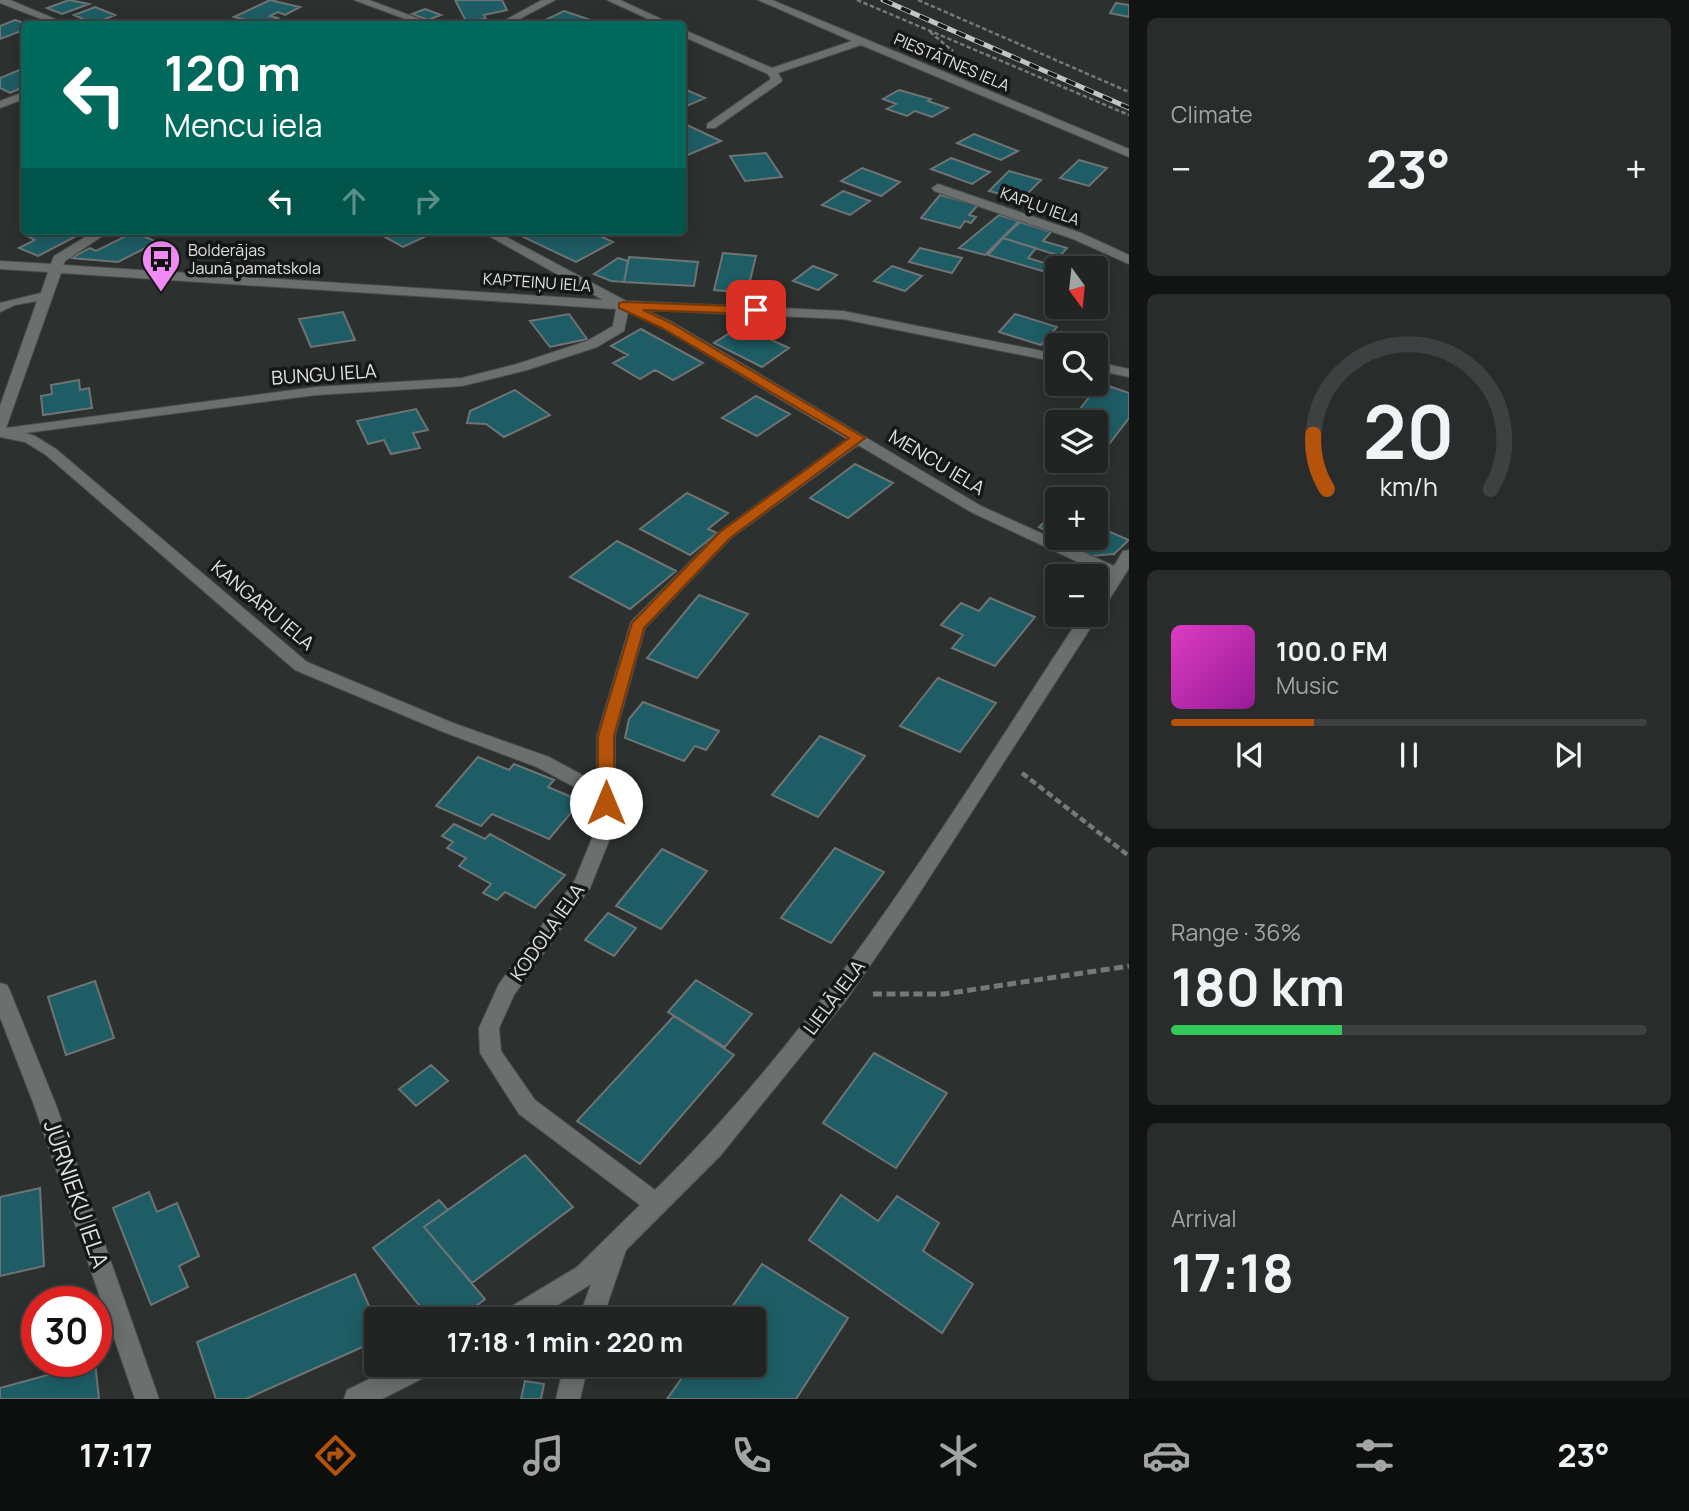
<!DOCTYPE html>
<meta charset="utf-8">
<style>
body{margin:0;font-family:Manrope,sans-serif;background:#292c2b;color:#f1f3f6;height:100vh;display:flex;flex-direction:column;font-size:26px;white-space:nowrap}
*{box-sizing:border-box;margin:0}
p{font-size:23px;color:#a2a4a6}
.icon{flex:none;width:38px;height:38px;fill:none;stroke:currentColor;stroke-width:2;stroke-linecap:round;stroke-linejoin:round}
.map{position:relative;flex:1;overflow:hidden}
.drawer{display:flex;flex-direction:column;gap:18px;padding:18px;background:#121413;width:560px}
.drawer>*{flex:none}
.banner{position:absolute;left:21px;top:21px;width:665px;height:214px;border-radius:7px;box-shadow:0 4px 18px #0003,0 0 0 2px #3e4141;background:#00695c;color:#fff;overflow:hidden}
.needle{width:46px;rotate:165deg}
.buttons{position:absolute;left:1045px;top:256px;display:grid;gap:14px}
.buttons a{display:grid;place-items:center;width:63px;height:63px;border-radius:7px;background:#212423;box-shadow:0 4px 18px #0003,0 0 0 2px #3e4141;font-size:35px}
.speed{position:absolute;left:21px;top:1286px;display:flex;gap:14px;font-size:35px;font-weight:700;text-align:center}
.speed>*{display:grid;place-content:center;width:91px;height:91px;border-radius:50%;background:#212423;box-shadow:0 4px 18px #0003,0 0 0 2px #3e4141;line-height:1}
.speed .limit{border:10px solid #d22;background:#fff;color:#111}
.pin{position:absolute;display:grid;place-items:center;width:60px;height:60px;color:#fff;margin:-30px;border-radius:14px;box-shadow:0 4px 10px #0006}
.me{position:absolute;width:77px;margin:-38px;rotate:0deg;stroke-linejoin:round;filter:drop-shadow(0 0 5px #0008)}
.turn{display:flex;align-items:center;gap:24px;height:147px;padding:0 28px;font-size:32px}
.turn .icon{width:91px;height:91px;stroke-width:2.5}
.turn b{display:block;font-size:49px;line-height:60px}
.lanes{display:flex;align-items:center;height:66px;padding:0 28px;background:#0003;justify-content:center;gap:35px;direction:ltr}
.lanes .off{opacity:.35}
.big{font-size:52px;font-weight:700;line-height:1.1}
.drawer .card{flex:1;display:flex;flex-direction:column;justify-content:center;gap:10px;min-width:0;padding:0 24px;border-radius:10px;background:#292c2b}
.drawer .dial{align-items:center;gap:0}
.dial svg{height:182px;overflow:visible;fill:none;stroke:#3e4141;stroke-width:7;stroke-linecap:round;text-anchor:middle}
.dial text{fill:#f1f3f6;stroke:none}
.song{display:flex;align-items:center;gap:21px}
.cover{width:84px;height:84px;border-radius:10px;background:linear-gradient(135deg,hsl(310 70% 55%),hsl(300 70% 35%))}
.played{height:7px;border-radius:4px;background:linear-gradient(90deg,#b45309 30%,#3e4141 30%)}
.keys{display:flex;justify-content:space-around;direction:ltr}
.heat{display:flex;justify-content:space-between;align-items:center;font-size:38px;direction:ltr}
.charge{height:10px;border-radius:5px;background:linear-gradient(90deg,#34c759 36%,#3e4141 0)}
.trip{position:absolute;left:364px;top:1307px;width:402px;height:70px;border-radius:7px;background:#212423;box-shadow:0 4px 18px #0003,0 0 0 2px #3e4141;font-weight:700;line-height:70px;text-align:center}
.tabs{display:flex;height:112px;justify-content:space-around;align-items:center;background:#0d0e0e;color:#a2a4a6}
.tabs .icon{width:49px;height:49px}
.tabs .current{color:#b45309}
.tabs b{font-size:32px;color:#f1f3f6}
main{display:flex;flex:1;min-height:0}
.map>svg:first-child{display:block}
.building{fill:#1e5d65;stroke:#6e7374;stroke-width:2}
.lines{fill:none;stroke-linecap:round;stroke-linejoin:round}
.minor-casing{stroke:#4a4d4c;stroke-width:2}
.path-far2{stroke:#757978;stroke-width:2.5;stroke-dasharray:4.5 2.5;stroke-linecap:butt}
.path-far1{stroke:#757978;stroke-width:4.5;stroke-dasharray:7 3.5;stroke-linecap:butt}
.path{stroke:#757978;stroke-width:5;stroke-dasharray:9 4.5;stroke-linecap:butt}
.minor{fill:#6b6f6e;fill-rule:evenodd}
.rail-casing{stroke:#c3c6c5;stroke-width:5}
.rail{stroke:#161817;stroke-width:3.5;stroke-dasharray:10;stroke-linecap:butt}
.route{fill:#b45309;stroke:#753606;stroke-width:2}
.labels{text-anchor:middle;stroke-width:7;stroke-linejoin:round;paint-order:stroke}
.far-street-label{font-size:16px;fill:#e0e3e2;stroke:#161817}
.far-poi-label{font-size:16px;fill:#e0e3e2;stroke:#161817;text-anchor:start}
.street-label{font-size:19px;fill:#e0e3e2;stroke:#161817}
.near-street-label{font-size:23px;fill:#e0e3e2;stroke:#161817}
</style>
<main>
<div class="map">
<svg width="1129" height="1399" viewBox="0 0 1129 1399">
<rect width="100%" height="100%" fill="#2c302f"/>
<!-- building -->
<path class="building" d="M 69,0 L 89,4 L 62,14 L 47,8 Z
M 270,0 L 300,7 L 285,15 L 278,12 L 270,16 L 278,18 L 265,24 L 234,17 Z
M 455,0 L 502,0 L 507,10 L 484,15 L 486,19 L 466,21 Z
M 1116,3 L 1129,5 L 1129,17 L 1110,13 Z
M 95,7 L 115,15 L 94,24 L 74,15 Z
M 425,9 L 441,15 L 428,20 L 412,14 Z
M 564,11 L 594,21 L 587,24 L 537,24 Z
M 15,20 L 27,24 L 24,30 L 0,39 L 0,26 Z
M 24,68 L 24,87 L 10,93 L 0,88 L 0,78 Z
M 682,88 L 705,98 L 682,108 Z
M 899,90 L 931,99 L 928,101 L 948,108 L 932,117 L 915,111 L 907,116 L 887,109 L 896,104 L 883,99 Z
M 687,125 L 721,141 L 683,157 L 682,127 Z
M 974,134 L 1018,151 L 1001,160 L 957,143 Z
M 766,153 L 782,177 L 745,181 L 730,156 Z
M 951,158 L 990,172 L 972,184 L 931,169 Z
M 1079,160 L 1107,168 L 1089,186 L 1060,178 Z
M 862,168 L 900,182 L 881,196 L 841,181 Z
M 1009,171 L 1041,180 L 1027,194 L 1033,196 L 1027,201 L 989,191 Z
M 843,191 L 870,201 L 850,215 L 822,205 Z
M 940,195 L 978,205 L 969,215 L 976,217 L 971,223 L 965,221 L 960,228 L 921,218 Z
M 999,215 L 1019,221 L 985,255 L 959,248 Z
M 1020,222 L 1051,232 L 1043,241 L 1067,248 L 1060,256 L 1003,238 Z
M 37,231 L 86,231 L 38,256 L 19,248 L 35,240 L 27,236 Z
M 374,231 L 426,231 L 431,234 L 403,247 Z
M 522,231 L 590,231 L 613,242 L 576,262 L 517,234 Z
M 134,232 L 157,242 L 118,262 L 71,258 L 90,248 L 96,251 Z
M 1003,238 L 1036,248 L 1028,258 L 1051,265 L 1046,272 L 988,255 Z
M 920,248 L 962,258 L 952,273 L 909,262 Z
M 723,253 L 756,256 L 747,293 L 714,290 Z
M 629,257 L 698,262 L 694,286 L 624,282 Z
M 618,258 L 628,261 L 624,282 L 611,281 L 594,274 Z
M 813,266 L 837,275 L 818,290 L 793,281 Z
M 892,266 L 922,276 L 905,291 L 874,281 Z
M 343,312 L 355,340 L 311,347 L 299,319 Z
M 569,314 L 587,339 L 550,347 L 530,321 Z
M 1015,314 L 1057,327 L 1041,345 L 999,332 Z
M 741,326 L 789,348 L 762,367 L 714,343 Z
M 641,329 L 703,363 L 673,380 L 655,370 L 640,379 L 613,363 L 628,355 L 611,346 Z
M 79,380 L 80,390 L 89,388 L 92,408 L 43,415 L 41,396 L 52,394 L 51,385 Z
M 1100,383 L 1129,393 L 1129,418 L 1106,448 L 1096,444 L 1096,422 L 1070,422 Z
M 515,390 L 550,415 L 504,437 L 486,424 L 467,423 L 470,411 Z
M 756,396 L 790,414 L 757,436 L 722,418 Z
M 416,409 L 428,430 L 413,433 L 420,448 L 391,454 L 384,440 L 368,444 L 357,421 Z
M 855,464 L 893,483 L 848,518 L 810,498 Z
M 687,493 L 728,513 L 708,529 L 717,533 L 690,555 L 640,529 Z
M 1057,510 L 1057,537 L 1039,527 Z
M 1096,526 L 1129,540 L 1114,554 L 1091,556 L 1058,537 L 1096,537 Z
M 617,541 L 676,571 L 630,609 L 570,577 Z
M 699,595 L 748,614 L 697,678 L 647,658 Z
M 990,598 L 1035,617 L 995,666 L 952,648 L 963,635 L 941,625 L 961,603 L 979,611 Z
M 938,678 L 996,703 L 960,752 L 900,726 Z
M 643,702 L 719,731 L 706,750 L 695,746 L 684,761 L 625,738 L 629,719 Z
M 820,736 L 865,756 L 818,817 L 772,795 Z
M 478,757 L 509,770 L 514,764 L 554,780 L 548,787 L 581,801 L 549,839 L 492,814 L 481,826 L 436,806 Z
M 454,824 L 485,839 L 490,834 L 565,875 L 535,908 L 505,892 L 497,900 L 483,893 L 491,884 L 459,866 L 466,858 L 447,848 L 453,842 L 442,836 Z
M 835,848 L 884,872 L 831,943 L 781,918 Z
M 662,849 L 707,871 L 661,929 L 616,906 Z
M 608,913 L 636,928 L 614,956 L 585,940 Z
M 696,980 L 752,1014 L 725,1047 L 668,1012 Z
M 95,981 L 114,1038 L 66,1055 L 48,997 Z
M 674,1016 L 734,1055 L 640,1164 L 577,1121 Z
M 874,1053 L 947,1093 L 896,1168 L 823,1123 Z
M 431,1065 L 448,1081 L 416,1106 L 399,1089 Z
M 525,1155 L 573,1207 L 472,1283 L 424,1227 Z
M 40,1188 L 44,1266 L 0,1276 L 0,1197 Z
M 149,1192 L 157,1212 L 177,1203 L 199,1256 L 179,1266 L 188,1287 L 151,1305 L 113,1208 Z
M 841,1195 L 878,1221 L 897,1196 L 939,1223 L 923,1251 L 973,1284 L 942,1333 L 809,1240 Z
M 439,1200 L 448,1210 L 424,1227 L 485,1299 L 458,1320 L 431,1320 L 373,1248 Z
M 762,1264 L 848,1318 L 796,1399 L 667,1399 L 691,1365 L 754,1365 L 754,1320 L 723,1320 Z
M 355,1274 L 376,1322 L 376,1341 L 246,1399 L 216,1399 L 197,1342 Z
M 95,1362 L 99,1399 L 0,1399 L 0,1388 Z
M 525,1381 L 544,1384 L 541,1399 L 521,1399 Z"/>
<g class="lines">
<!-- minor casing -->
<g class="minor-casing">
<path id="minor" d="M 0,0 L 10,0 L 67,24 L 54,24 L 0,3 Z
M 354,0 L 369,0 L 433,24 L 419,24 Z
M 542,0 L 555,0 L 510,24 L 498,24 Z
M 607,0 L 620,0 L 672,24 L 659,24 Z
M 758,0 L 772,0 L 1129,149 L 1129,157 L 861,45 L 778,73 L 782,80 L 781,82 L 715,128 L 707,128 L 707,124 L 771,79 L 768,74 L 682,36 L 682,29 L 772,68 L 852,41 Z
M 24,92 L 24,99 L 0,108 L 0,101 Z
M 938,184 L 1081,233 L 1129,255 L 1129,264 L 1073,239 L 934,191 L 932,188 Z
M 95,231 L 110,231 L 65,261 L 63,265 L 603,300 L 480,231 L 495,231 L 626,301 L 843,311 L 1057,354 L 1057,362 L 843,319 L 645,310 L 672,322 L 981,506 L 1114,566 L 1123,551 L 1129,550 L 1129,568 L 1102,611 L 1098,612 L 1097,618 L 911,906 L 847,999 L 720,1156 L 626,1250 L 602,1320 L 578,1320 L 591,1284 L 534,1320 L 499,1320 L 502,1312 L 577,1267 L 640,1205 L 519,1114 L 480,1053 L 479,1028 L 499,984 L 575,880 L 597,826 L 597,799 L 537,767 L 441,731 L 295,670 L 46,455 L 25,442 L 0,437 L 0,406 L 37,301 L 15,305 L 0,312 L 0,303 L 41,293 L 48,272 L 0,269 L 0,261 L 51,264 L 54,256 ZM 61,273 L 616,309 L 613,326 L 587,341 L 517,364 L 462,378 L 316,387 L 6,428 ZM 628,312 L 662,328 L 847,439 L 719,532 L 631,622 L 597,736 L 597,783 L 549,757 L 453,723 L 307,662 L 56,449 L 35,436 L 25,433 L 316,395 L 462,386 L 527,370 L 597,347 L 624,331 ZM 858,445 L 971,512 L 1108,576 L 1096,595 L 1096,614 L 1082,614 C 951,814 827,1022 655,1190 L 535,1100 L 501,1051 L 499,1028 L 514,995 L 590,888 L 615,826 L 615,736 L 645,628 L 731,538 Z
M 1096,362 L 1129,369 L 1129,377 L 1096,370 Z
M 0,983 L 7,985 L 10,991 L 56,1105 L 159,1399 L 135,1399 L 34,1105 L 0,1017 Z
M 398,1365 L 436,1365 L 433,1373 L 382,1399 L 344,1399 L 347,1390 Z
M 564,1365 L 588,1365 L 580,1399 L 556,1399 Z"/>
</g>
<!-- path-far2 -->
<path class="path-far2" d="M 857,0 L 1129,115
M 918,0 L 1129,92
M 930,32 L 953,51"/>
<!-- path-far1 -->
<path class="path-far1" d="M 1022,773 L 1129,856"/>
<!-- path -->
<path class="path" d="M 873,994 L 944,994 L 1129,966"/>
<!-- minor -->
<use href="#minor" class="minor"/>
<!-- rail casing -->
<g class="rail-casing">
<path id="rail" d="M 883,0 L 1129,108"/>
</g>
<!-- rail -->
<use href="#rail" class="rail"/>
</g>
<!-- route -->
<path class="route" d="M 623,302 L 761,307 L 761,313 L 756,314 L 643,310 L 671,323 L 865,438 L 730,538 L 644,628 L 614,736 L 614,803 L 606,809 L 598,803 L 598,736 L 632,623 L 720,532 L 849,438 L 662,328 L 619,308 L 619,303 Z"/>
<!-- icons -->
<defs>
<g id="bus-pin" transform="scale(2.0125)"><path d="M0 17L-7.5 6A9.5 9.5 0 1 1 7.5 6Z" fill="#f08bf5" stroke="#161817"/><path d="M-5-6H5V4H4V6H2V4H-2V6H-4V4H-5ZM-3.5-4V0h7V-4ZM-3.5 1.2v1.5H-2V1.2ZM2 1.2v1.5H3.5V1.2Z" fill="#111"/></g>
</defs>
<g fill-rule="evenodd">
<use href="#bus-pin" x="161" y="259"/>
</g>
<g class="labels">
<!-- far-street labels -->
<g class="far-street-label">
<text transform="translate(952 62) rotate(23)" y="6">PIESTĀTNES IELA</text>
<text transform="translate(1040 206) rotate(20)" y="6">KAPĻU IELA</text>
<text transform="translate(537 282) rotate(4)" y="6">KAPTEIŅU IELA</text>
</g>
<!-- far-poi labels -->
<g class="far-poi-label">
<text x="188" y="256">Bolderājas<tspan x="188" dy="18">Jaunā pamatskola</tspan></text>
</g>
<!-- street labels -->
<g class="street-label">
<text transform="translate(324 374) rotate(-4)" y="7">BUNGU IELA</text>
<text transform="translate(937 462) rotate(31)" y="7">MENCU IELA</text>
<text transform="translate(263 605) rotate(40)" y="7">KANGARU IELA</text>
<text transform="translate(547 932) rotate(-55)" y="7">KODOLA IELA</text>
<text transform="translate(834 997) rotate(-53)" y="7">LIELĀ IELA</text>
</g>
<!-- near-street labels -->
<g class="near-street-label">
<text transform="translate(76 1194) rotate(71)" y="8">JŪRNIEKU IELA</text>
</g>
</g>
</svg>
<div class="buttons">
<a><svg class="needle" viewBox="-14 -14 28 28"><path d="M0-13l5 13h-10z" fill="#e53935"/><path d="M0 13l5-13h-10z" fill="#a2a4a6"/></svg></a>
<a><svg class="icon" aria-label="search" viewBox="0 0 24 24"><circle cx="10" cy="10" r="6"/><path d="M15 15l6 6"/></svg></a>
<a><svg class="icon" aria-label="layers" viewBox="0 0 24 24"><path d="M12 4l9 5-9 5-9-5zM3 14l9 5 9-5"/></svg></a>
<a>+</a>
<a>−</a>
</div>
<div class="speed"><div class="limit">30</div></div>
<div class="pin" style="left:756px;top:310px;background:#d93025"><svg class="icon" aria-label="arrive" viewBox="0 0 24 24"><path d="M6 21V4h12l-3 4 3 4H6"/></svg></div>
<svg class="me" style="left:606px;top:803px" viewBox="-20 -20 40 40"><circle r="19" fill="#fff"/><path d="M0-13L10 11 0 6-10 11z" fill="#b45309"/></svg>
<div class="trip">17:18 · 1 min · 220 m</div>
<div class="banner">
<div class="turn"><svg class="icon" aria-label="left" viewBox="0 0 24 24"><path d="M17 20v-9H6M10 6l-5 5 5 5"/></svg><div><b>120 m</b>Mencu iela</div></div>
<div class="lanes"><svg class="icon" aria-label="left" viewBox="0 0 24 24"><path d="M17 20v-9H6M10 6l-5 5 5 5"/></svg><svg class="icon off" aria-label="ahead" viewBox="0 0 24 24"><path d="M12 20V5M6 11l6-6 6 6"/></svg><svg class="icon off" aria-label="right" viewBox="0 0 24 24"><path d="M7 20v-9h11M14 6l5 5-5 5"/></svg></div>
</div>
</div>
<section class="drawer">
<div class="card"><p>Climate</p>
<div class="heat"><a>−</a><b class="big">23°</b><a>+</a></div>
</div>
<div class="card dial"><svg viewBox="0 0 100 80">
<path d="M14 69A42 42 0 1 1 86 69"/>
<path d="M14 69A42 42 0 0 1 8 45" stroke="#b45309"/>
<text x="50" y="56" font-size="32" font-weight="700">20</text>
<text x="50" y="72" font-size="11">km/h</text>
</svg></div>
<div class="card">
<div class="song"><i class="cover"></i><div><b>100.0 FM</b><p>Music</p></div></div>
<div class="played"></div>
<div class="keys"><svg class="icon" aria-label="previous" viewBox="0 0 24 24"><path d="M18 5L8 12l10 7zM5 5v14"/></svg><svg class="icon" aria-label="pause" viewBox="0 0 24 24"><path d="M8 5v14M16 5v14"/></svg><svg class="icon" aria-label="next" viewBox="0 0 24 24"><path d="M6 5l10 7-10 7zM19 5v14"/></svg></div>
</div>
<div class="card"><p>Range · 36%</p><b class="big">180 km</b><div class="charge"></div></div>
<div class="card"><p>Arrival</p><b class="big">17:18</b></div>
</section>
</main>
<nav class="tabs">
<b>17:17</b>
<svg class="icon current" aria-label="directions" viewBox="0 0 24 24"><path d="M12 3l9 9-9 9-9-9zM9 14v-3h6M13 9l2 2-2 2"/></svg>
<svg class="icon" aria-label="music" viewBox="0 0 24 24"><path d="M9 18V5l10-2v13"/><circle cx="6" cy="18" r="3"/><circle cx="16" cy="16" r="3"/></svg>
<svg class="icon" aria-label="phone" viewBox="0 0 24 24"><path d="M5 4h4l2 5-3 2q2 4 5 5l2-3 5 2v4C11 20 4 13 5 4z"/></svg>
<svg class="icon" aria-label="climate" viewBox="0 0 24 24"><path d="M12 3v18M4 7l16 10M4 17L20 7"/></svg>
<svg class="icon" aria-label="car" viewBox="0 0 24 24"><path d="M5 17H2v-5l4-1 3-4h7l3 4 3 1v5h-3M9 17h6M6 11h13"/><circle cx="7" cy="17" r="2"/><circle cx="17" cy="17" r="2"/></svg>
<svg class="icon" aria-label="filters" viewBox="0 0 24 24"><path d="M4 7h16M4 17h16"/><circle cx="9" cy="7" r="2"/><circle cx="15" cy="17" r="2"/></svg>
<b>23°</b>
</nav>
